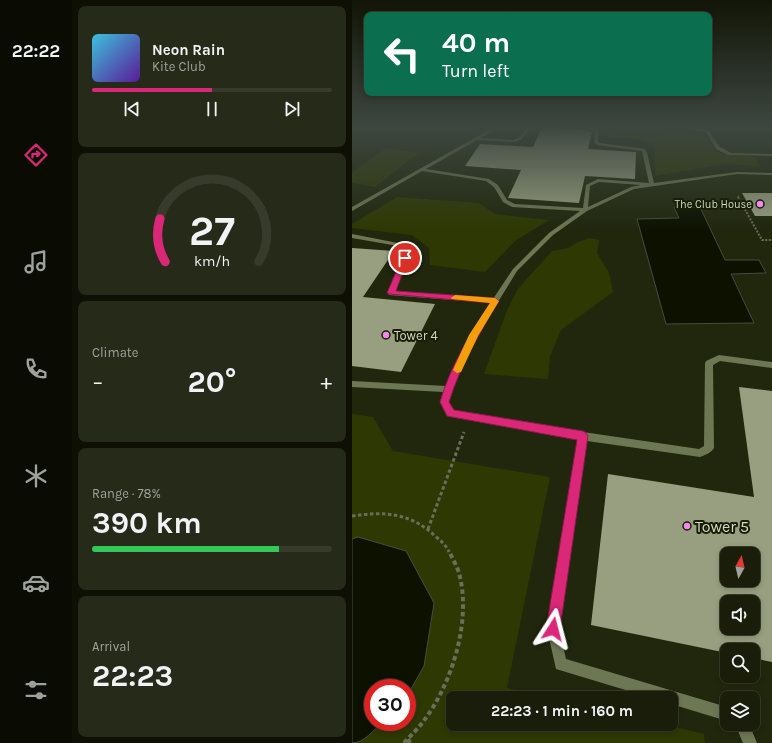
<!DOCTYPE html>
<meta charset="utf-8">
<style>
body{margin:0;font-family:Karla,sans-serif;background:#262a18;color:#f1f3f6;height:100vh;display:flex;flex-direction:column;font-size:15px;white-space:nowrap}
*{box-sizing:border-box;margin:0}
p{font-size:13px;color:#9fa29c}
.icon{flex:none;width:22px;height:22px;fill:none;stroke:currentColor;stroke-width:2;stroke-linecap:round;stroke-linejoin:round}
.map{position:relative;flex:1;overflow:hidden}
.details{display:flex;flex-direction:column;gap:6px;padding:6px;background:#0e1006;width:280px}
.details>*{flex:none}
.banner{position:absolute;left:12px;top:12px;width:348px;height:84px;border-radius:8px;box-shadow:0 2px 6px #0003,0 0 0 1px #373b2b;background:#0b6e4f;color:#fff;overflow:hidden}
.needle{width:26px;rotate:8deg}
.tools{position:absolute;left:368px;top:547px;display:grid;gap:8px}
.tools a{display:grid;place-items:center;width:40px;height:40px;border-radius:8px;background:#191d0a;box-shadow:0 2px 6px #0003,0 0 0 1px #373b2b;font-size:20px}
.speed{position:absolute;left:12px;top:679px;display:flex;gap:8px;font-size:20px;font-weight:700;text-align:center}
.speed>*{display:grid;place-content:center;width:52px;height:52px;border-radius:50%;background:#191d0a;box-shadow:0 2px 6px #0003,0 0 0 1px #373b2b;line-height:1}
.speed .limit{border:6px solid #d22;background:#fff;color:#111}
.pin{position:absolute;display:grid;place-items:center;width:34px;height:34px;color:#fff;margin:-17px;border:2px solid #fff;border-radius:50%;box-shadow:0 1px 4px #0007}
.me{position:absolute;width:44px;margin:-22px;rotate:9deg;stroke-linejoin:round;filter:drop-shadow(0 0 3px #0008)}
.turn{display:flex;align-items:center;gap:14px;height:84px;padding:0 12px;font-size:18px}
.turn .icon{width:52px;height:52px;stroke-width:2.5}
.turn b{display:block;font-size:28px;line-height:34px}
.big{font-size:30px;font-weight:700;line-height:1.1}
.details .widget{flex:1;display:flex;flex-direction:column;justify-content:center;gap:6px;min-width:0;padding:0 14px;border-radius:8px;background:#262a18}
.details .dial{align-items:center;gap:0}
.dial svg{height:104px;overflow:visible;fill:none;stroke:#373b2b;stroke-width:7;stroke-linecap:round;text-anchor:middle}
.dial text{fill:#f1f3f6;stroke:none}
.song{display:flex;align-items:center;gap:12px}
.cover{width:48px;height:48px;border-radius:6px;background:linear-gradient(135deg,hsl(190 70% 55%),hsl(270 70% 35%))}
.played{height:4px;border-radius:2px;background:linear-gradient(90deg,#db2777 50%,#373b2b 50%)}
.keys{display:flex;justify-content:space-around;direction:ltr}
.heat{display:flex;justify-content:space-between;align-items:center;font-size:22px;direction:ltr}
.charge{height:6px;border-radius:3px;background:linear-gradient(90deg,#34c759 78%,#373b2b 0)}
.trip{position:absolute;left:94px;top:691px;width:232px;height:40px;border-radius:8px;background:#191d0a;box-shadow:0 2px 6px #0003,0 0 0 1px #373b2b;font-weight:700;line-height:40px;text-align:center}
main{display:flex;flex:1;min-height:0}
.menu{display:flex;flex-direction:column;width:72px;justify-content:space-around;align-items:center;background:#0a0c04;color:#9fa29c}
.menu .icon{width:28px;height:28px}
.menu .current{color:#db2777}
.menu b{font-size:18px;color:#f1f3f6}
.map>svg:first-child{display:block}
.green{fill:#2e3803;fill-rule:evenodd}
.water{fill:#0c1100;stroke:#474c3b}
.building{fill:#979f80;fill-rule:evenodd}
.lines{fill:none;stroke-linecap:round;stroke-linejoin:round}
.path-far3{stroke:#686e58;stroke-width:1.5;stroke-dasharray:1.5 1;stroke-linecap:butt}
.path-far2{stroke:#686e58;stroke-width:2;stroke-dasharray:2 1.5;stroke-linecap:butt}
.path-far1{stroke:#686e58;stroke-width:3;stroke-dasharray:3.5 2.5;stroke-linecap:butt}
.path{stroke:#686e58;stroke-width:4;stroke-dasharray:4.5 3;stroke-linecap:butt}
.minor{fill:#6e7754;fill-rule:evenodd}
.route{fill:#db2777;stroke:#8e194d}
.slow{fill:#f59e0b}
.poi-dot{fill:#f688ed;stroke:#181e04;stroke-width:1.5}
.labels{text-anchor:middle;stroke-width:4;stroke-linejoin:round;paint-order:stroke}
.far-poi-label{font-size:11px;fill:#d1d6c6;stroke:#181e04;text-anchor:end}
.poi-label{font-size:13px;fill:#d1d6c6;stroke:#181e04;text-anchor:start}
.near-poi-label{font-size:16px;fill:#d1d6c6;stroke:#181e04;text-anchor:start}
</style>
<main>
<nav class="menu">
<b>22:22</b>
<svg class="icon current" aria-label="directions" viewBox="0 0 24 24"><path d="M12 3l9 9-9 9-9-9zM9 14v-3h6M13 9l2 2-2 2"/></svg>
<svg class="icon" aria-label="music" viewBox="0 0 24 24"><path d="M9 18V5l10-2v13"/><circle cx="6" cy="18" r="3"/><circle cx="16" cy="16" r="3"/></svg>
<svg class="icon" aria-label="phone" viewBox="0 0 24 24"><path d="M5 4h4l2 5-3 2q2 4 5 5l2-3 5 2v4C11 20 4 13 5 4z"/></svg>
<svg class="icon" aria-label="climate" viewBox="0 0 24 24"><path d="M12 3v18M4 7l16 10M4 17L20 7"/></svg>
<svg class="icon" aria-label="car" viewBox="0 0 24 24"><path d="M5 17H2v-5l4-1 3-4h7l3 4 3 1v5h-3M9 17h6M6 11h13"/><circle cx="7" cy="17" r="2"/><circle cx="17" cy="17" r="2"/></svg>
<svg class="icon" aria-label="filters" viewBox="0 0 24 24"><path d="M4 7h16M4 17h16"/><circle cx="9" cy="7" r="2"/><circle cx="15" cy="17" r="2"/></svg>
</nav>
<section class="details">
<div class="widget">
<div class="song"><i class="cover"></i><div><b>Neon Rain</b><p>Kite Club</p></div></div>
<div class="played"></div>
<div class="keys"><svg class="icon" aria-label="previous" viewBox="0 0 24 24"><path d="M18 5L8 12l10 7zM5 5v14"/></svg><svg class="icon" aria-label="pause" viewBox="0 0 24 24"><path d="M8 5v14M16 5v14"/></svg><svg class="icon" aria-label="next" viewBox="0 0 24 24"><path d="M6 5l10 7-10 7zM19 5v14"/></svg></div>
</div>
<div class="widget dial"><svg viewBox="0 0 100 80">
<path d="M14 69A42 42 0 1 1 86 69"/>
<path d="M14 69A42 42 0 0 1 10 36" stroke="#db2777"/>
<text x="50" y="56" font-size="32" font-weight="700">27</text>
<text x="50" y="72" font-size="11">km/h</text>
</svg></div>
<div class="widget"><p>Climate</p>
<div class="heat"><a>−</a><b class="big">20°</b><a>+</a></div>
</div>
<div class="widget"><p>Range · 78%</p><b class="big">390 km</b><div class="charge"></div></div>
<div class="widget"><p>Arrival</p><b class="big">22:23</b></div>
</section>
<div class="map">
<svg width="420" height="743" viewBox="0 0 420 743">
<rect width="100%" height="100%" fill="#21270d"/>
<!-- green -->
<path class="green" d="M 256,127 L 311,127 L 320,130 L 347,133 L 357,138 C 358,141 358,144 360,147 C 368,158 392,156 404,157 L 407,166 L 373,164 L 303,176 L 303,148 C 292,136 270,138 255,137 L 257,128 Z
M 34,148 L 67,153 L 23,187 L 0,183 L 0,172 Z
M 45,197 L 127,203 L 143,214 L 197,220 L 163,241 L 133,272 L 78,265 L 77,248 L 60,235 L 0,228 L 0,224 Z
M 238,238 L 247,240 L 245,253 L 257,273 L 261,292 L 209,330 L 198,356 L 196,379 L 132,374 L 154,313 L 165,290 L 200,251 L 216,248 L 226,242 Z
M 0,414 L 21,417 L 41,451 L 198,477 L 155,688 L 196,698 L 101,698 L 101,724 L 310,724 L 352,734 L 353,743 L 0,743 ZM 21,688 L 55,688 L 55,722 L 21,722 Z"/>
<!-- water -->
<path class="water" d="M 322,207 L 348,207 L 373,260 L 407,260 L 414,273 L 379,274 L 402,323 L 314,324 L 285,219 L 327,218 Z
M 6,537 L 54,551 L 82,603 L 72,666 L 55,696 L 55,688 L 21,688 L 21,722 L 30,722 C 22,730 12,743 0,743 L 0,539 Z"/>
<!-- building -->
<path class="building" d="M 190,127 L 231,129 L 240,132 L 236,149 L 284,152 L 283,179 L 233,176 L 227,203 L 156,198 L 169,170 L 113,166 L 128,144 L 181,147 Z
M 390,193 L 420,193 L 420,216 L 403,216 Z
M 0,248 L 42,251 L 11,297 L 83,304 L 49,372 L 0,366 Z
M 387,387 L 420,391 L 420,662 L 401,658 L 401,650 L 375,650 L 375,653 L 239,625 L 256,474 L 402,497 ZM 375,554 L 401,554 L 401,580 L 375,580 ZM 375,602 L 401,602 L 401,628 L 375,628 Z"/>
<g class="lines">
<!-- path-far3 -->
<path class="path-far3" d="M 386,196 L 387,198"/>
<!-- path-far2 -->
<path class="path-far2" d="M 386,197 L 410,240 L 420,240"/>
<!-- path-far1 -->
<path class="path-far1" d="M 0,516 C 32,511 59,513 83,536 C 89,541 94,545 97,552
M 76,529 L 112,432"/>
<!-- path -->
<path class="path" d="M 56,739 L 58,743
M 52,743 C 58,736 65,730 70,723 C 100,685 120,620 107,573 C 105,566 100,558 97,551"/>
<!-- minor -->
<path class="minor" d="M 142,127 L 147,127 L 129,138 L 161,140 L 168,137 L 175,127 L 179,127 L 170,139 L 163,142 L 125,140 L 74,169 L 137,179 L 146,185 L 155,200 L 163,204 L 231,208 L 234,185 L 246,179 L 297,183 L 290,151 L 245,145 L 242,142 L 243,131 L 230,127 L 237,127 L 247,130 L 246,142 L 248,143 L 293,149 L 295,153 L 302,183 L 385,172 L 420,173 L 420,175 L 385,174 L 282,189 L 235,211 L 201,235 L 165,271 L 125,336 L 100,389 L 96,402 L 102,410 L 231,432 L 347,449 L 352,446 L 353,363 L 354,361 L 367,355 L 420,362 L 420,368 L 368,361 L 361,365 L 362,448 C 359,453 353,455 348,457 L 235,441 L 207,629 L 214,659 L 375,707 L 375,721 L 319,704 L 319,698 L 300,698 L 204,669 L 195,629 L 226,439 L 99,417 L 96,416 L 88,402 L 91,392 L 0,387 L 0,381 L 94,386 L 118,335 L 139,303 L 37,295 L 36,293 L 50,258 L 46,246 L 0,238 L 0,234 L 51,244 L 56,258 L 43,291 L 141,299 L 161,269 L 197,233 L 228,211 L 160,207 L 151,202 L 142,187 L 134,181 L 70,171 L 0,211 L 0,207 ZM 247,182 L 289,185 L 279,187 L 236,207 L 238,186 Z
M 324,127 L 335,127 L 356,130 L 368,147 L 379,153 L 420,154 L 420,156 L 376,155 L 364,149 L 354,132 Z
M 383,724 L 397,724 L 405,743 L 391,743 Z"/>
</g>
<!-- sky -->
<linearGradient id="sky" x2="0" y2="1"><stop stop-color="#121507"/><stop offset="0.55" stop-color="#3d4740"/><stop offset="1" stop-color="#3d4740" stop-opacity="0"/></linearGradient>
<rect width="420" height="231" fill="url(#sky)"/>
<!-- route -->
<path class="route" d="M 53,256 L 56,258 L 44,291 L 143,298 L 147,301 C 128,332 108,366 97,402 L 102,410 L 231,431 L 234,433 L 236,436 L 208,629 L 206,634 L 201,636 L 196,634 L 194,629 L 225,440 L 95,416 L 88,402 C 98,367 118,334 138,303 L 37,294 L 35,293 L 50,258 Z"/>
<!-- slow -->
<path class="slow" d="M 103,295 L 143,298 L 147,301 L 126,336 L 109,372 L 105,373 L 101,370 L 117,335 L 138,303 L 100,299 L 99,298 Z"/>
<!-- markers -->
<g class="poi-dot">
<circle cx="408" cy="204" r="4"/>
<circle cx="34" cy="335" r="4"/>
<circle cx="335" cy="526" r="4"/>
</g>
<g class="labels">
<!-- far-poi labels -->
<g class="far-poi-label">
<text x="400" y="208">The Club House</text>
</g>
<!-- poi labels -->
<g class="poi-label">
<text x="42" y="340">Tower 4</text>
</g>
<!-- near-poi labels -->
<g class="near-poi-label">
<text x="343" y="532">Tower 5</text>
</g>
</g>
</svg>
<div class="tools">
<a><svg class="needle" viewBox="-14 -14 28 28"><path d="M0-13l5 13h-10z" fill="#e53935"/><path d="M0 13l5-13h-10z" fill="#9fa29c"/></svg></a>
<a><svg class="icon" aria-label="sound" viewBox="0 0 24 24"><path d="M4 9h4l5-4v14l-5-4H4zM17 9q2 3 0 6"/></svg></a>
<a><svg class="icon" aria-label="search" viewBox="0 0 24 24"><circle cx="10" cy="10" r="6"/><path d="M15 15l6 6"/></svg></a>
<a><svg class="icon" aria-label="layers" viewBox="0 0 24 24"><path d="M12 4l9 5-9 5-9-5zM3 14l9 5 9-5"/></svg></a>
</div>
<div class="speed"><div class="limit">30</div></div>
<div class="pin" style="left:53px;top:258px;background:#d93025"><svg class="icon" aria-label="arrive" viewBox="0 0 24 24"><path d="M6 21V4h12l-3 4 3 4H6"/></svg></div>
<svg class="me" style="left:201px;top:629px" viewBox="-20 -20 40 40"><path d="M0-17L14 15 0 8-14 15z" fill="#db2777" stroke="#fff" stroke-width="4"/></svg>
<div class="trip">22:23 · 1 min · 160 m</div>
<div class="banner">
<div class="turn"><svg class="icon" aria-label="left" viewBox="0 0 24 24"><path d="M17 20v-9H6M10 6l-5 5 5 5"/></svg><div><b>40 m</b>Turn left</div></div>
</div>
</div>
</main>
